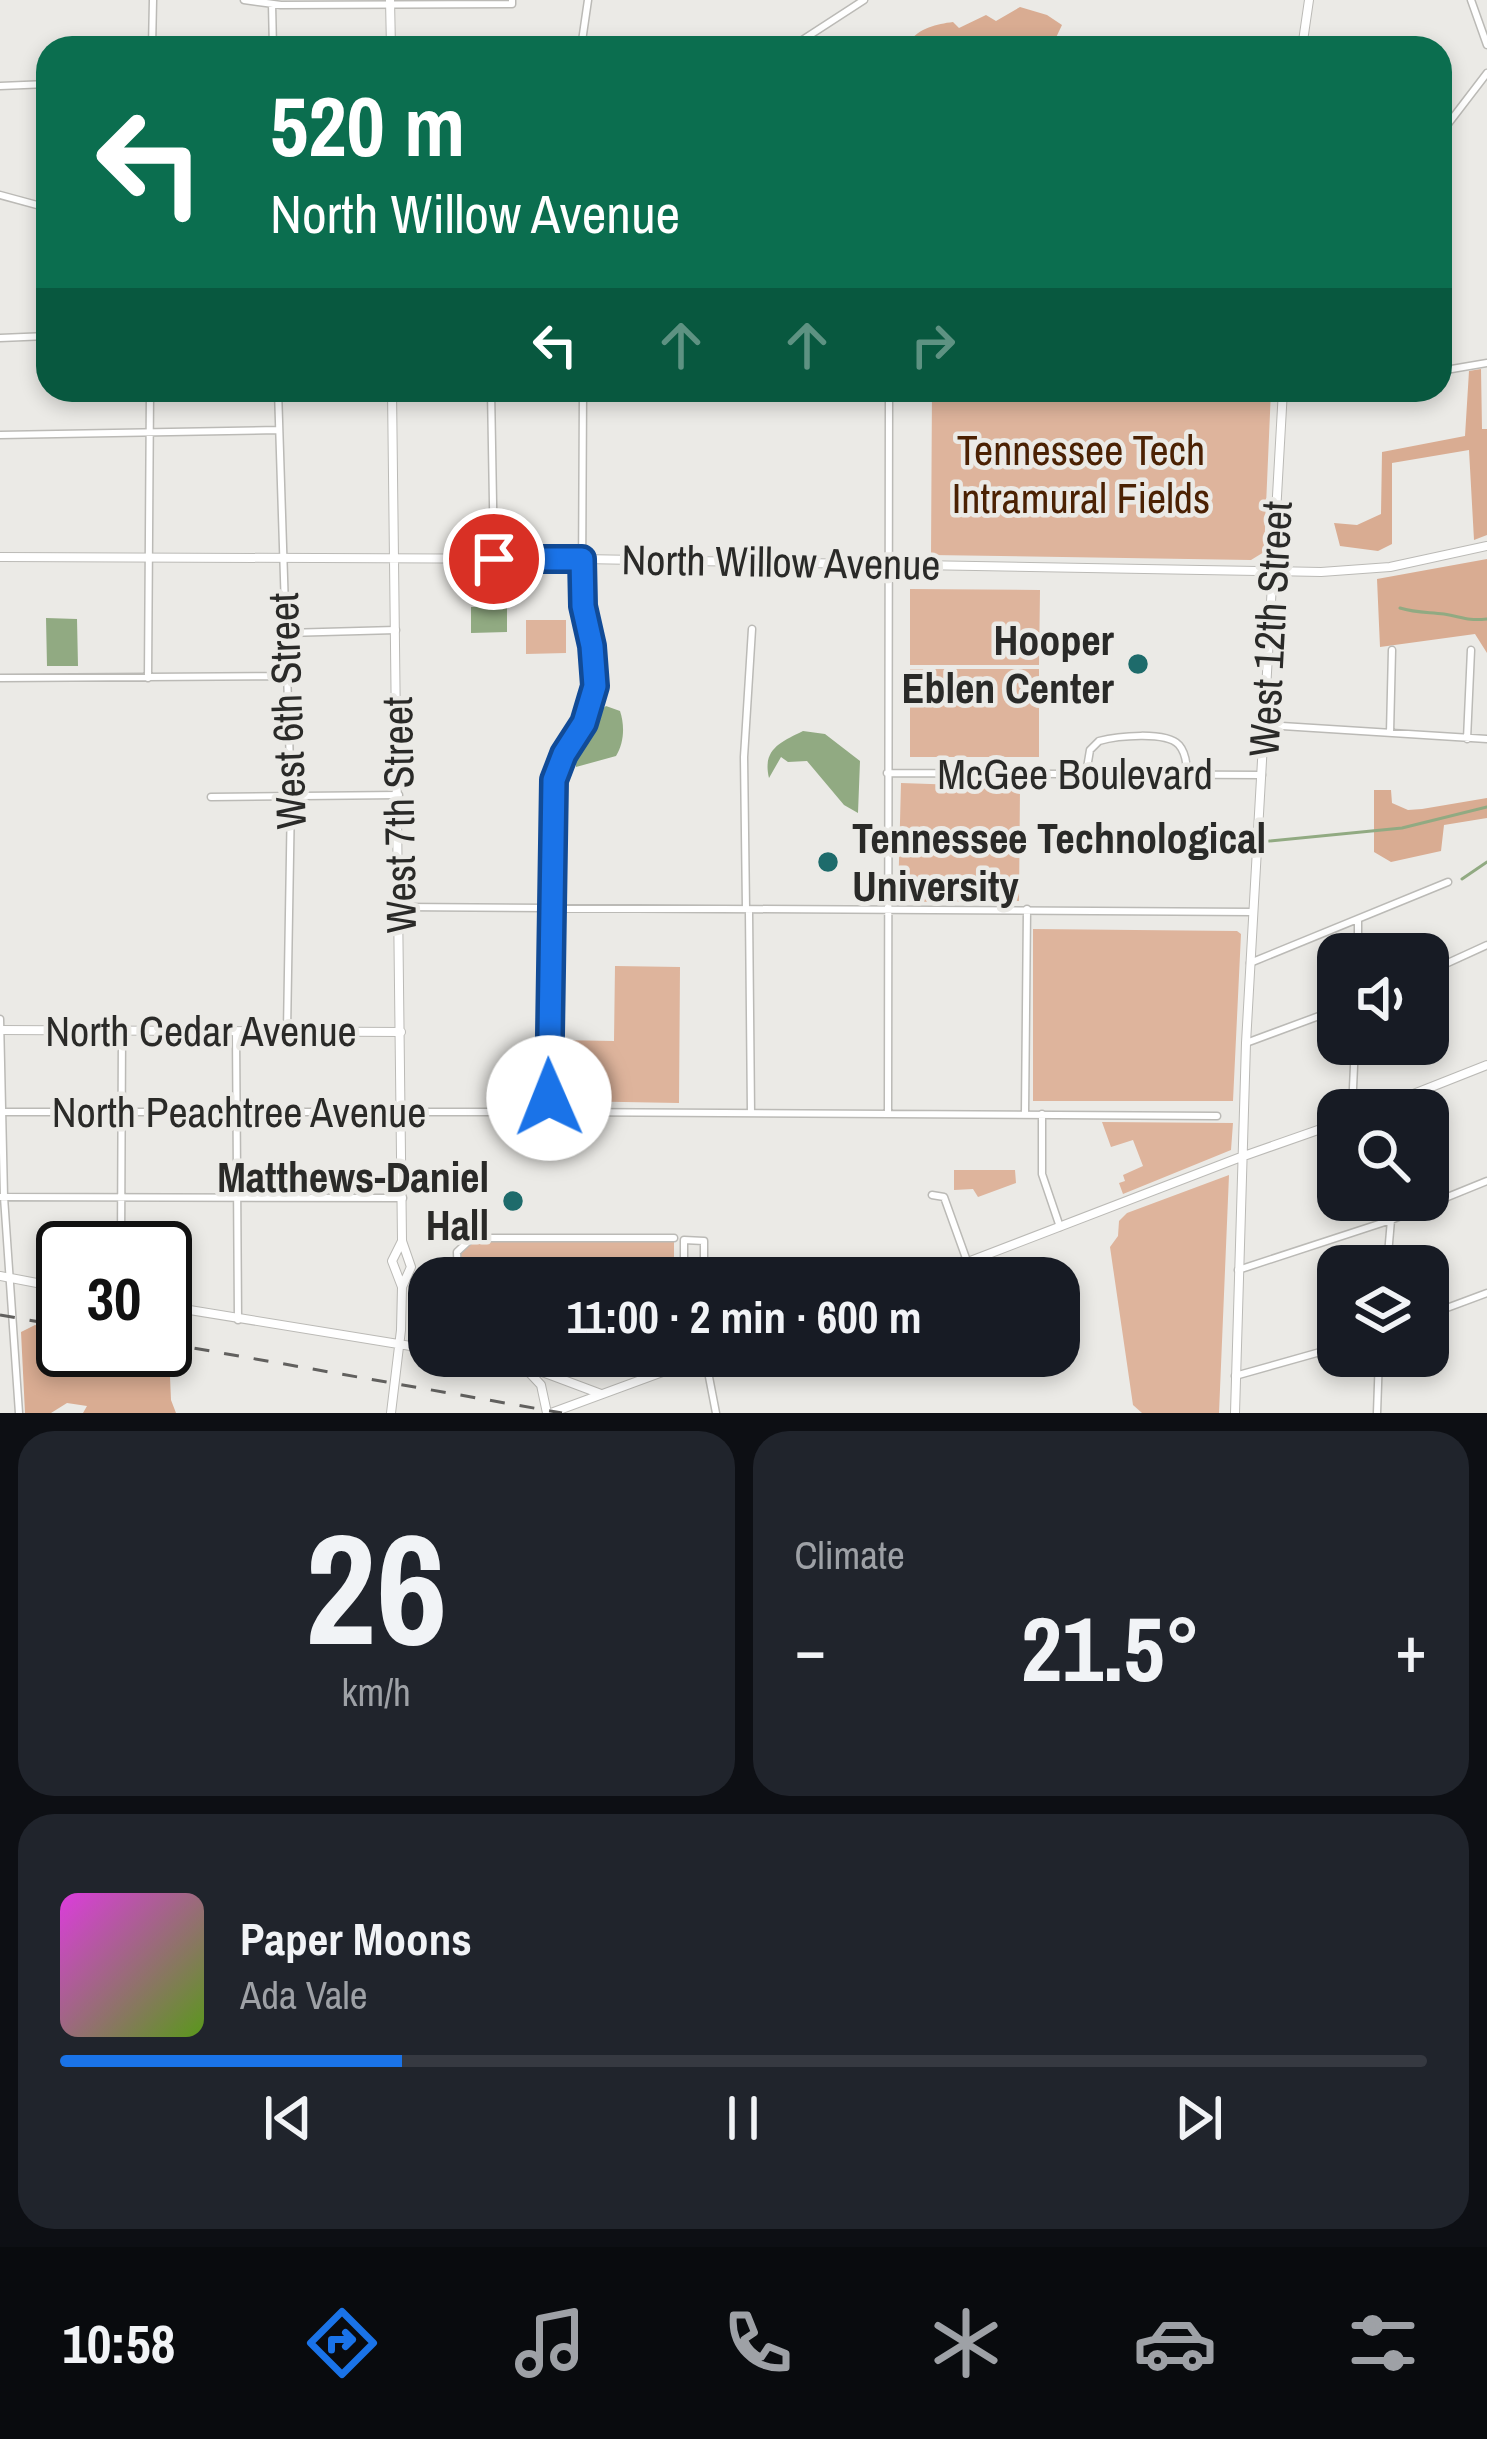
<!DOCTYPE html>
<meta charset="utf-8">
<style>
body{margin:0;font-family:"Archivo Narrow",sans-serif;background:#20242c;color:#f1f3f6;height:100vh;display:flex;flex-direction:column;font-size:45px;white-space:nowrap}
*{box-sizing:border-box;margin:0}
p{font-size:39px;color:#9ea1a6}
.icon{flex:none;width:66px;height:66px;fill:none;stroke:currentColor;stroke-width:2;stroke-linecap:round;stroke-linejoin:round}
.map{position:relative;height:1413px;overflow:hidden}
.drawer{display:flex;flex-direction:column;gap:18px;padding:18px;background:#0d0f14;flex:1}
.drawer>*{flex:none}
.top-card{position:absolute;left:36px;top:36px;width:1416px;height:366px;border-radius:36px;box-shadow:0 6px 18px #0003;background:#0b6e4f;color:#fff;overflow:hidden}
.controls{position:absolute;left:1317px;top:933px;display:grid;gap:24px}
.controls a{display:grid;place-items:center;width:132px;height:132px;border-radius:24px;background:#171b24;box-shadow:0 6px 18px #0003;font-size:60px}
.speed{position:absolute;left:36px;top:1221px;display:flex;gap:24px;font-size:60px;font-weight:700;text-align:center}
.speed>*{display:grid;place-content:center;width:156px;height:156px;border-radius:50%;background:#171b24;box-shadow:0 6px 18px #0003;line-height:1}
.speed .limit{border:6px solid #111;border-radius:18px;background:#fff;color:#111}
.pin{position:absolute;display:grid;place-items:center;width:102px;height:102px;color:#fff;margin:-51px;border:6px solid #fff;border-radius:50%;box-shadow:0 3px 12px #0007}
.me{position:absolute;width:132px;margin:-66px;rotate:359deg;stroke-linejoin:round;filter:drop-shadow(0 0 9px #0008)}
.turn{display:flex;align-items:center;gap:42px;height:252px;padding:0 36px;font-size:54px}
.turn .icon{width:156px;height:156px;stroke-width:2.5}
.turn b{display:block;font-size:84px;line-height:102px}
.lanes{display:flex;align-items:center;height:114px;padding:0 36px;background:#0003;justify-content:center;gap:60px;direction:ltr}
.lanes .off{opacity:.35}
.big{font-size:90px;font-weight:800;line-height:1.1}
.drawer .card{flex:1;display:flex;flex-direction:column;justify-content:center;gap:18px;min-width:0;padding:0 42px;border-radius:36px;background:#20242c}
.drawer .dial{align-items:center;gap:0}
.dial b{font-size:156px;line-height:1}
.song{display:flex;align-items:center;gap:36px}
.cover{width:144px;height:144px;border-radius:18px;background:linear-gradient(135deg,hsl(300 70% 55%),hsl(90 70% 35%))}
.played{height:12px;border-radius:6px;background:linear-gradient(90deg,#1a73e8 25%,#363941 25%)}
.keys{display:flex;justify-content:space-around;direction:ltr}
.heat{display:flex;justify-content:space-between;align-items:center;font-size:66px;direction:ltr}
.drawer .tiles{flex:1;display:grid;gap:18px;grid-template-columns:1fr 1fr}
.card:last-child{grid-column:span 2}
.trip{position:absolute;left:408px;top:1257px;width:672px;height:120px;border-radius:36px;background:#171b24;box-shadow:0 6px 18px #0003;font-weight:800;line-height:120px;text-align:center}
.dock{display:flex;height:192px;justify-content:space-around;align-items:center;background:#090b0e;color:#9ea1a6}
.dock .icon{width:84px;height:84px}
.dock .selected{color:#1a73e8}
.dock b{font-size:54px;color:#f1f3f6}
.map>svg:first-child{display:block}
.green{fill:#deb49c}
.forest{fill:#d9ac92}
.water{fill:#91aa82}
.lines{fill:none;stroke-linecap:round;stroke-linejoin:round}
.stream{stroke:#91aa82;stroke-width:3}
.street-casing{stroke:#bbbab6;stroke-width:9}
.secondary-casing{stroke:#bbbab6;stroke-width:10}
.street{stroke:#fff;stroke-width:6}
.secondary{stroke:#fff;stroke-width:8}
.rail{stroke:#61605e;stroke-width:3;stroke-dasharray:15 15;stroke-linecap:butt}
.route-casing{stroke:#114b97;stroke-width:30}
.route{stroke:#1a73e8;stroke-width:21}
.poi-dot{fill:#1e6b6b;stroke:#ebeae6;stroke-width:4.5}
.labels{text-anchor:middle;stroke-width:9;stroke-linejoin:round;paint-order:stroke}
.park-label{font-size:42px;fill:#4b2103;stroke:#ebeae6}
.street-label{font-size:42px;fill:#2a2a28;stroke:#ebeae6}
.poi-label{font-size:42px;font-weight:bold;fill:#2a2a28;stroke:#ebeae6;text-anchor:end}
</style>
<div class="map">
<svg width="1487" height="1413" viewBox="0 0 1487 1413">
<rect width="100%" height="100%" fill="#ebeae6"/>
<!-- green -->
<path class="green" d="M 932,390 L 1271,390 L 1264,552 L 1251,560 L 931,555 Z
M 910,589 L 1040,590 L 1039,665 L 910,665 Z
M 526,620 L 566,620 L 566,653 L 526,654 Z
M 910,669 L 1039,669 L 1039,757 L 910,757 Z
M 901,783 L 1020,787 L 1019,901 L 901,902 L 898,899 Z
M 1033,929 L 1237,931 L 1241,934 L 1233,1101 L 1033,1101 Z
M 615,966 L 680,967 L 679,1103 L 568,1101 L 556,1094 L 553,1040 L 614,1041 Z
M 1102,1122 L 1233,1123 L 1231,1150 L 1123,1194 L 1119,1183 L 1125,1181 L 1123,1175 L 1143,1166 L 1133,1140 L 1111,1147 Z
M 954,1170 L 1015,1170 L 1016,1183 L 978,1197 L 973,1189 L 954,1190 Z
M 1229,1175 L 1219,1413 L 1142,1413 L 1133,1405 L 1110,1247 L 1118,1236 L 1119,1221 L 1127,1213 Z
M 674,1238 L 674,1278 L 458,1278 L 460,1247 L 467,1240 Z"/>
<!-- forest -->
<path class="forest" d="M 1020,7 L 1047,15 L 1062,25 L 1051,48 L 913,48 L 909,42 C 919,28 937,24 953,22 L 959,28 L 986,15 L 996,21 Z
M 1481,369 L 1482,429 L 1487,429 L 1487,535 L 1474,540 L 1469,450 L 1392,463 L 1392,544 L 1378,551 L 1340,546 L 1334,523 L 1357,525 L 1381,514 L 1382,452 L 1465,436 L 1469,371 Z
M 1487,559 L 1487,653 L 1475,634 L 1380,647 L 1377,579 Z
M 1374,790 L 1391,790 L 1392,803 L 1408,810 L 1422,809 L 1487,798 L 1487,818 L 1444,825 L 1441,851 L 1391,862 L 1374,852 Z
M 35,1325 L 63,1330 L 63,1350 L 169,1353 L 171,1400 L 176,1413 L 83,1413 L 87,1406 L 67,1403 L 51,1413 L 25,1413 L 21,1332 Z"/>
<!-- water -->
<path class="water" d="M 471,607 L 507,607 L 507,632 L 471,633 Z
M 46,618 L 77,619 L 78,666 L 47,666 Z
M 606,706 L 620,711 C 625,726 624,743 616,756 L 576,767 C 575,748 598,731 601,710 Z
M 803,731 L 825,734 L 860,761 L 858,813 L 844,805 L 807,761 L 788,762 L 781,757 L 769,778 C 762,749 781,742 803,731 Z"/>
<g class="lines">
<!-- stream -->
<path class="stream" d="M 1400,608 C 1416,613 1429,612 1444,614 C 1463,617 1466,621 1487,619
M 1269,841 L 1402,828 L 1487,807
M 1462,879 L 1487,862"/>
<!-- street casing -->
<g class="street-casing">
<path id="street" d="M 244,0 L 281,5 L 512,4 L 512,0
M 1471,0 L 1487,45
M 272,4 L 273,48
M 152,48 L 153,0
M 581,48 L 588,0
M 790,48 L 864,0
M 0,86 L 48,84
M 1448,124 L 1487,73
M 0,195 L 48,208
M 0,338 L 48,336
M 1440,371 L 1487,363
M 278,390 L 291,797 L 287,1031
M 491,390 L 494,559
M 1283,398 L 1331,390
M 0,435 L 278,430
M 286,633 L 396,630
M 0,678 L 288,676
M 148,678 L 150,390
M 1265,725 L 1487,739
M 1390,733 L 1392,650
M 1467,739 L 1471,650
M 887,773 L 1262,775
M 1086,774 L 1090,750 L 1099,741 C 1117,736 1166,731 1179,745 C 1186,753 1187,765 1187,775
M 211,797 L 399,795
M 400,907 L 1253,912
M 746,908 L 744,757 L 752,629
M 749,912 L 751,1113
M 1358,954 L 1358,921
M 1250,963 L 1448,882
M 1428,972 L 1487,945
M 0,1019 L 4,1197 L 19,1413
M 236,1032 L 238,1320
M 1246,1043 L 1338,1009
M 1352,1110 L 1355,1044
M 0,1112 L 549,1112 L 553,780 L 555,771 L 584,723 L 595,685 L 582,585 L 583,390
M 556,1112 L 1217,1116
M 888,1113 L 889,390
M 1025,1113 L 1027,909
M 1042,1114 L 1042,1174 L 1060,1227
M 932,1195 L 944,1197 L 967,1261
M 0,1197 L 403,1198
M 1383,1200 L 1391,1220 L 1387,1266
M 121,1248 L 122,1031
M 1238,1270 L 1391,1220 L 1487,1181
M 458,1278 L 457,1252 L 472,1238 L 674,1238
M 684,1278 L 684,1240 L 704,1241 L 704,1278
M 1428,1315 L 1487,1293
M 705,1356 L 716,1413
M 549,1374 L 549,1356
M 1235,1376 L 1338,1347
M 1377,1413 L 1379,1356"/>
</g>
<!-- secondary casing -->
<g class="secondary-casing">
<path id="secondary" d="M 390,0 L 391,48
M 1302,48 L 1309,0
M 392,390 L 402,1241 L 411,1267 L 402,1287 L 392,1261 L 402,1241
M 0,557 L 582,559 L 1321,572 L 1390,567 L 1487,546
M 0,1030 L 401,1032
M 1373,1110 L 1487,1065
M 0,1276 L 63,1288
M 926,1278 L 1241,1157 L 1338,1123
M 165,1306 L 429,1349
M 475,1356 L 521,1364 L 601,1394
M 526,1369 L 541,1385 L 547,1413
M 391,1413 L 401,1330 L 402,1287
M 551,1413 L 706,1356
M 1235,1413 L 1246,1043 L 1283,390"/>
</g>
<!-- street -->
<use href="#street" class="street"/>
<!-- secondary -->
<use href="#secondary" class="secondary"/>
<!-- rail -->
<path class="rail" d="M 0,1315 L 63,1326
M 165,1343 L 562,1413"/>
</g>
<g class="lines">
<!-- route casing -->
<g class="route-casing">
<path id="route" d="M 494,559 L 582,559 L 583,606 L 592,646 L 595,686 L 584,723 L 564,754 L 554,780 L 549,1098"/>
</g>
<!-- route -->
<use href="#route" class="route"/>
</g>
<!-- markers -->
<g class="poi-dot">
<circle cx="1138" cy="664" r="12"/>
<circle cx="828" cy="862" r="12"/>
<circle cx="513" cy="1201" r="12"/>
</g>
<g class="labels">
<!-- park labels -->
<g class="park-label">
<text x="1081" y="465">Tennessee Tech<tspan x="1081" dy="48">Intramural Fields</tspan></text>
</g>
<!-- street labels -->
<g class="street-label">
<text transform="translate(781 562) rotate(1)" y="15">North Willow Avenue</text>
<text transform="translate(1270 629) rotate(-87)" y="15">West 12th Street</text>
<text transform="translate(287 711) rotate(-92)" y="15">West 6th Street</text>
<text x="1075" y="789">McGee Boulevard</text>
<text transform="translate(399 815) rotate(-91)" y="15">West 7th Street</text>
<text x="201" y="1046">North Cedar Avenue</text>
<text x="239" y="1127">North Peachtree Avenue</text>
</g>
<!-- poi labels -->
<g class="poi-label">
<text x="1114" y="655">Hooper<tspan x="1114" dy="48">Eblen Center</tspan></text>
<text x="852" y="853" text-anchor="start">Tennessee Technological<tspan x="852" dy="48">University</tspan></text>
<text x="489" y="1192">Matthews-Daniel<tspan x="489" dy="48">Hall</tspan></text>
</g>
</g>
</svg>
<div class="controls">
<a><svg class="icon" aria-label="sound" viewBox="0 0 24 24"><path d="M4 9h4l5-4v14l-5-4H4zM17 9q2 3 0 6"/></svg></a>
<a><svg class="icon" aria-label="search" viewBox="0 0 24 24"><circle cx="10" cy="10" r="6"/><path d="M15 15l6 6"/></svg></a>
<a><svg class="icon" aria-label="layers" viewBox="0 0 24 24"><path d="M12 4l9 5-9 5-9-5zM3 14l9 5 9-5"/></svg></a>
</div>
<div class="speed"><div class="limit">30</div></div>
<div class="pin" style="left:494px;top:559px;background:#d93025"><svg class="icon" aria-label="arrive" viewBox="0 0 24 24"><path d="M6 21V4h12l-3 4 3 4H6"/></svg></div>
<svg class="me" style="left:549px;top:1098px" viewBox="-20 -20 40 40"><circle r="19" fill="#fff"/><path d="M0-13L10 11 0 6-10 11z" fill="#1a73e8"/></svg>
<div class="trip">11:00 · 2 min · 600 m</div>
<div class="top-card">
<div class="turn"><svg class="icon" aria-label="left" viewBox="0 0 24 24"><path d="M17 20v-9H6M10 6l-5 5 5 5"/></svg><div><b>520 m</b>North Willow Avenue</div></div>
<div class="lanes"><svg class="icon" aria-label="left" viewBox="0 0 24 24"><path d="M17 20v-9H6M10 6l-5 5 5 5"/></svg><svg class="icon off" aria-label="ahead" viewBox="0 0 24 24"><path d="M12 20V5M6 11l6-6 6 6"/></svg><svg class="icon off" aria-label="ahead" viewBox="0 0 24 24"><path d="M12 20V5M6 11l6-6 6 6"/></svg><svg class="icon off" aria-label="right" viewBox="0 0 24 24"><path d="M7 20v-9h11M14 6l5 5-5 5"/></svg></div>
</div>
</div>
<section class="drawer">
<div class="tiles">
<div class="card dial"><b>26</b><p>km/h</p></div>
<div class="card"><p>Climate</p>
<div class="heat"><a>−</a><b class="big">21.5°</b><a>+</a></div>
</div>
<div class="card">
<div class="song"><i class="cover"></i><div><b>Paper Moons</b><p>Ada Vale</p></div></div>
<div class="played"></div>
<div class="keys"><svg class="icon" aria-label="previous" viewBox="0 0 24 24"><path d="M18 5L8 12l10 7zM5 5v14"/></svg><svg class="icon" aria-label="pause" viewBox="0 0 24 24"><path d="M8 5v14M16 5v14"/></svg><svg class="icon" aria-label="next" viewBox="0 0 24 24"><path d="M6 5l10 7-10 7zM19 5v14"/></svg></div>
</div>
</div>
</section>
<nav class="dock">
<b>10:58</b>
<svg class="icon selected" aria-label="directions" viewBox="0 0 24 24"><path d="M12 3l9 9-9 9-9-9zM9 14v-3h6M13 9l2 2-2 2"/></svg>
<svg class="icon" aria-label="music" viewBox="0 0 24 24"><path d="M9 18V5l10-2v13"/><circle cx="6" cy="18" r="3"/><circle cx="16" cy="16" r="3"/></svg>
<svg class="icon" aria-label="phone" viewBox="0 0 24 24"><path d="M5 4h4l2 5-3 2q2 4 5 5l2-3 5 2v4C11 20 4 13 5 4z"/></svg>
<svg class="icon" aria-label="climate" viewBox="0 0 24 24"><path d="M12 3v18M4 7l16 10M4 17L20 7"/></svg>
<svg class="icon" aria-label="car" viewBox="0 0 24 24"><path d="M5 17H2v-5l4-1 3-4h7l3 4 3 1v5h-3M9 17h6M6 11h13"/><circle cx="7" cy="17" r="2"/><circle cx="17" cy="17" r="2"/></svg>
<svg class="icon" aria-label="filters" viewBox="0 0 24 24"><path d="M4 7h16M4 17h16"/><circle cx="9" cy="7" r="2"/><circle cx="15" cy="17" r="2"/></svg>
</nav>
